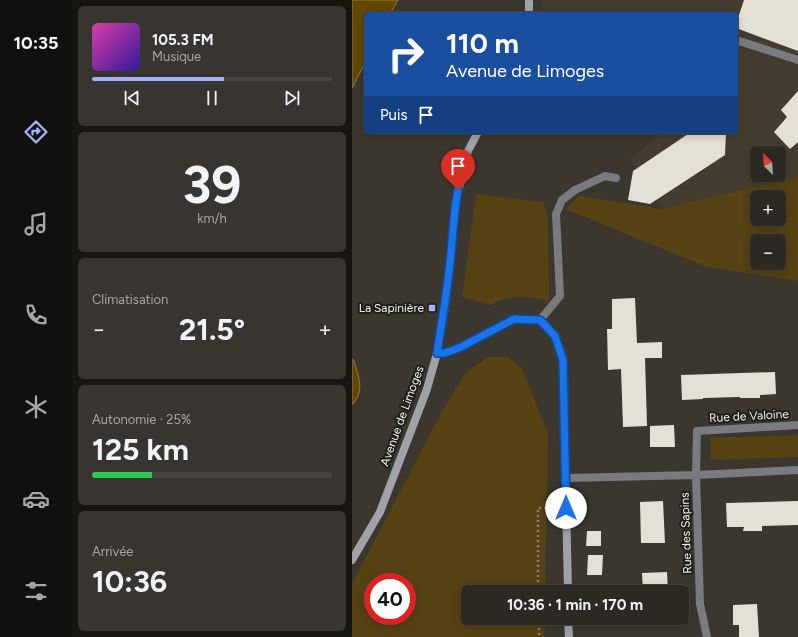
<!DOCTYPE html>
<html lang="fr">
<meta charset="utf-8">
<style>
body{margin:0;font-family:Figtree,sans-serif;background:#38342f;color:#f1f3f6;height:100vh;display:flex;flex-direction:column;font-size:15px;white-space:nowrap}
*{box-sizing:border-box;margin:0}
p{font-size:13px;color:#a6a6a5}
.icon{flex:none;width:22px;height:22px;fill:none;stroke:currentColor;stroke-width:2;stroke-linecap:round;stroke-linejoin:round}
.map{position:relative;flex:1;overflow:hidden}
.details{display:flex;flex-direction:column;gap:6px;padding:6px;background:#181613;width:280px}
.details>*{flex:none}
.banner{position:absolute;left:12px;top:12px;width:374px;height:122px;border-radius:6px;box-shadow:0 2px 10px #0003,0 0 0 1px #484440;background:#1a4fa0;color:#fff;overflow:hidden}
.needle{width:26px;rotate:336deg}
.controls{position:absolute;left:398px;top:146px;display:grid;gap:8px}
.controls a{display:grid;place-items:center;width:36px;height:36px;border-radius:6px;background:#2c2822;box-shadow:0 2px 10px #0003,0 0 0 1px #484440;font-size:20px}
.speed{position:absolute;left:12px;top:573px;display:flex;gap:8px;font-size:20px;font-weight:700;text-align:center}
.speed>*{display:grid;place-content:center;width:52px;height:52px;border-radius:50%;background:#2c2822;box-shadow:0 2px 10px #0003,0 0 0 1px #484440;line-height:1}
.speed .limit{border:6px solid #d22;background:#fff;color:#111}
.pin{position:absolute;display:grid;place-items:center;width:34px;height:34px;color:#fff;margin:-41px -17px;border-radius:50% 50% 50% 0;rotate:-45deg;box-shadow:0 0 4px #0007}
.pin .icon{rotate:45deg}
.me{position:absolute;width:44px;margin:-22px;rotate:0deg;stroke-linejoin:round;filter:drop-shadow(0 0 3px #0008)}
.turn{display:flex;align-items:center;gap:14px;height:84px;padding:0 16px;font-size:18px}
.turn .icon{width:52px;height:52px;stroke-width:2.5}
.turn b{display:block;font-size:28px;line-height:34px}
.then{display:flex;align-items:center;height:38px;padding:0 16px;background:#0003;gap:8px;font-size:15px}
.big{font-size:30px;font-weight:700;line-height:1.1}
.details .tile{flex:1;display:flex;flex-direction:column;justify-content:center;gap:6px;min-width:0;padding:0 14px;border-radius:6px;background:#38342f}
.details .dial{align-items:center;gap:0}
.dial b{font-size:52px;line-height:1}
.song{display:flex;align-items:center;gap:12px}
.cover{width:48px;height:48px;border-radius:6px;background:linear-gradient(135deg,hsl(320 70% 55%),hsl(250 70% 35%))}
.played{height:4px;border-radius:2px;background:linear-gradient(90deg,#a1b3fd 55%,#484440 55%)}
.keys{display:flex;justify-content:space-around;direction:ltr}
.heat{display:flex;justify-content:space-between;align-items:center;font-size:22px;direction:ltr}
.charge{height:6px;border-radius:3px;background:linear-gradient(90deg,#34c759 25%,#484440 0)}
.trip{position:absolute;left:109px;top:585px;width:228px;height:40px;border-radius:6px;background:#2c2822;box-shadow:0 2px 10px #0003,0 0 0 1px #484440;font-weight:700;line-height:40px;text-align:center}
main{display:flex;flex:1;min-height:0}
.tab-bar{display:flex;flex-direction:column;width:72px;justify-content:space-around;align-items:center;background:#12100e;color:#a6a6a5}
.tab-bar .icon{width:28px;height:28px}
.tab-bar .on{color:#a1b3fd}
.tab-bar b{font-size:18px;color:#f1f3f6}
.map>svg:first-child{display:block}
.built{fill:#443d2f;fill-rule:evenodd}
.green{fill:#564213;fill-rule:evenodd}
.water{fill:#634800;stroke:#8e7b47}
.building{fill:#e5e0d6}
.lines{fill:none;stroke-linecap:round;stroke-linejoin:round}
.path{stroke:#88847d;stroke-width:2.5;stroke-dasharray:2 3;stroke-linecap:butt}
.lane{stroke:#7a7b80;stroke-width:8}
.street{stroke:#7a7b80;stroke-width:8}
.secondary{stroke:#a0a2a9;stroke-width:8}
.route-casing{stroke:#114b97;stroke-width:10}
.route{stroke:#1a73e8;stroke-width:7}
.poi-dot{fill:#a1b3fd;stroke:#201e1a;stroke-width:1.5}
.labels{text-anchor:middle;stroke-width:4;stroke-linejoin:round;paint-order:stroke}
.poi-label{font-size:12px;fill:#f4f2ec;stroke:#201e1a;text-anchor:end}
.street-label{font-size:12px;fill:#f4f2ec;stroke:#201e1a}
</style>
<main>
<nav class="tab-bar">
<b>10:35</b>
<svg class="icon on" aria-label="directions" viewBox="0 0 24 24"><path d="M12 3l9 9-9 9-9-9zM9 14v-3h6M13 9l2 2-2 2"/></svg>
<svg class="icon" aria-label="music" viewBox="0 0 24 24"><path d="M9 18V5l10-2v13"/><circle cx="6" cy="18" r="3"/><circle cx="16" cy="16" r="3"/></svg>
<svg class="icon" aria-label="phone" viewBox="0 0 24 24"><path d="M5 4h4l2 5-3 2q2 4 5 5l2-3 5 2v4C11 20 4 13 5 4z"/></svg>
<svg class="icon" aria-label="climate" viewBox="0 0 24 24"><path d="M12 3v18M4 7l16 10M4 17L20 7"/></svg>
<svg class="icon" aria-label="car" viewBox="0 0 24 24"><path d="M5 17H2v-5l4-1 3-4h7l3 4 3 1v5h-3M9 17h6M6 11h13"/><circle cx="7" cy="17" r="2"/><circle cx="17" cy="17" r="2"/></svg>
<svg class="icon" aria-label="filters" viewBox="0 0 24 24"><path d="M4 7h16M4 17h16"/><circle cx="9" cy="7" r="2"/><circle cx="15" cy="17" r="2"/></svg>
</nav>
<section class="details">
<div class="tile">
<div class="song"><i class="cover"></i><div><b>105.3 FM</b><p>Musique</p></div></div>
<div class="played"></div>
<div class="keys"><svg class="icon" aria-label="previous" viewBox="0 0 24 24"><path d="M18 5L8 12l10 7zM5 5v14"/></svg><svg class="icon" aria-label="pause" viewBox="0 0 24 24"><path d="M8 5v14M16 5v14"/></svg><svg class="icon" aria-label="next" viewBox="0 0 24 24"><path d="M6 5l10 7-10 7zM19 5v14"/></svg></div>
</div>
<div class="tile dial"><b>39</b><p>km/h</p></div>
<div class="tile"><p>Climatisation</p>
<div class="heat"><a>−</a><b class="big">21.5°</b><a>+</a></div>
</div>
<div class="tile"><p>Autonomie · 25%</p><b class="big">125 km</b><div class="charge"></div></div>
<div class="tile"><p>Arrivée</p><b class="big">10:36</b></div>
</section>
<div class="map">
<svg width="446" height="637" viewBox="0 0 446 637">
<rect width="100%" height="100%" fill="#3b362e"/>
<!-- built -->
<path class="built" d="M 190,0 L 446,0 L 446,176 L 310,209 L 278,159 L 311,132 L 384,132 L 384,14 L 190,14 ZM 405,153 L 427,153 L 427,175 L 405,175 Z"/>
<!-- green -->
<path class="green" d="M 446,176 L 446,281 L 355,267 L 213,209 L 227,196 L 310,209 ZM 405,197 L 427,197 L 427,219 L 405,219 ZM 405,241 L 427,241 L 427,263 L 405,263 Z
M 124,194 L 191,202 L 196,215 L 197,301 C 171,296 163,294 138,305 L 110,297 Z
M 136,357 L 156,357 L 170,368 L 196,434 L 193,592 L 116,592 L 116,618 L 193,618 L 192,637 L 0,637 L 0,584 L 90,411 L 114,372 ZM 21,582 L 55,582 L 55,616 L 21,616 Z
M 446,435 L 446,457 L 359,460 L 358,438 Z"/>
<!-- water -->
<path class="water" d="M 0,0 L 46,0 L 38,14 L 14,14 L 14,61 L 0,88 Z
M 0,359 L 2,361 C 7,379 13,390 0,405 Z"/>
<!-- building -->
<path class="building" d="M 392,0 L 446,0 L 446,51 L 384,28 L 384,24 Z
M 446,91 L 446,142 L 438,149 L 422,132 L 435,117 L 429,110 Z
M 339,132 L 374,132 L 373,155 L 298,204 L 276,200 L 281,171 Z
M 283,298 L 285,343 L 310,342 L 310,358 L 293,358 L 295,426 L 271,427 L 269,369 L 256,370 L 255,329 L 260,329 L 260,299 Z
M 423,372 L 424,394 L 408,395 L 408,398 L 388,398 L 388,397 L 351,398 L 351,399 L 330,400 L 329,375 Z
M 322,425 L 323,447 L 298,447 L 298,426 Z
M 311,501 L 313,543 L 289,543 L 288,502 Z
M 446,501 L 446,525 L 410,526 L 410,531 L 391,531 L 392,527 L 375,527 L 374,503 Z
M 235,531 L 249,531 L 249,546 L 234,546 Z
M 236,555 L 251,555 L 250,575 L 235,575 Z
M 315,572 L 316,592 L 291,592 L 290,573 Z
M 405,604 L 407,637 L 387,637 L 387,625 L 381,625 L 381,605 Z"/>
<g class="lines">
<!-- path -->
<path class="path" d="M 186,592 L 186,508 L 202,508
M 187,618 L 187,637"/>
<!-- lane -->
<path class="lane" d="M 384,40 L 446,60
M 188,320 L 208,296 L 204,214 L 210,200 L 223,190 L 253,176 L 264,178"/>
<!-- street -->
<path class="street" d="M 214,478 L 344,475 L 446,470
M 355,637 L 348,604 L 344,475 L 345,431 L 446,425"/>
<!-- secondary -->
<path class="secondary" d="M 177,0 L 177,14
M 85,353 L 93,353 L 109,347 L 163,319 L 188,320 L 203,336 L 211,360 L 216,592
M 0,560 L 28,512 L 75,389 L 85,353 L 94,300 L 99,255 L 103,203 L 116,151 L 126,132
M 216,618 L 217,637"/>
</g>
<g class="lines">
<!-- route casing -->
<g class="route-casing">
<path id="route" d="M 106,190 C 102,211 101,232 99,253 C 96,287 90,320 85,353 L 93,353 L 109,347 L 162,319 L 188,320 L 203,336 L 211,360 L 214,508"/>
</g>
<!-- route -->
<use href="#route" class="route"/>
</g>
<!-- markers -->
<rect class="poi-dot" x="76" y="304" width="8" height="8" rx="2"/>
<g class="labels">
<!-- poi labels -->
<g class="poi-label">
<text x="72" y="312">La Sapinière</text>
</g>
<!-- street labels -->
<g class="street-label">
<text transform="translate(50 416) rotate(-70)" y="4">Avenue de Limoges</text>
<text transform="translate(397 416) rotate(-3)" y="4">Rue de Valoine</text>
<text transform="translate(334 533) rotate(-92)" y="4">Rue des Sapins</text>
</g>
</g>
</svg>
<div class="controls">
<a><svg class="needle" viewBox="-14 -14 28 28"><path d="M0-13l5 13h-10z" fill="#e53935"/><path d="M0 13l5-13h-10z" fill="#a6a6a5"/></svg></a>
<a>+</a>
<a>−</a>
</div>
<div class="speed"><div class="limit">40</div></div>
<div class="pin" style="left:106px;top:190px;background:#d93025"><svg class="icon" aria-label="arrive" viewBox="0 0 24 24"><path d="M6 21V4h12l-3 4 3 4H6"/></svg></div>
<svg class="me" style="left:214px;top:508px" viewBox="-20 -20 40 40"><circle r="19" fill="#fff"/><path d="M0-13L10 11 0 6-10 11z" fill="#1a73e8"/></svg>
<div class="trip">10:36 · 1 min · 170 m</div>
<div class="banner">
<div class="turn"><svg class="icon" aria-label="right" viewBox="0 0 24 24"><path d="M7 20v-9h11M14 6l5 5-5 5"/></svg><div><b>110 m</b>Avenue de Limoges</div></div>
<div class="then">Puis<svg class="icon" aria-label="arrive" viewBox="0 0 24 24"><path d="M6 21V4h12l-3 4 3 4H6"/></svg></div>
</div>
</div>
</main>
